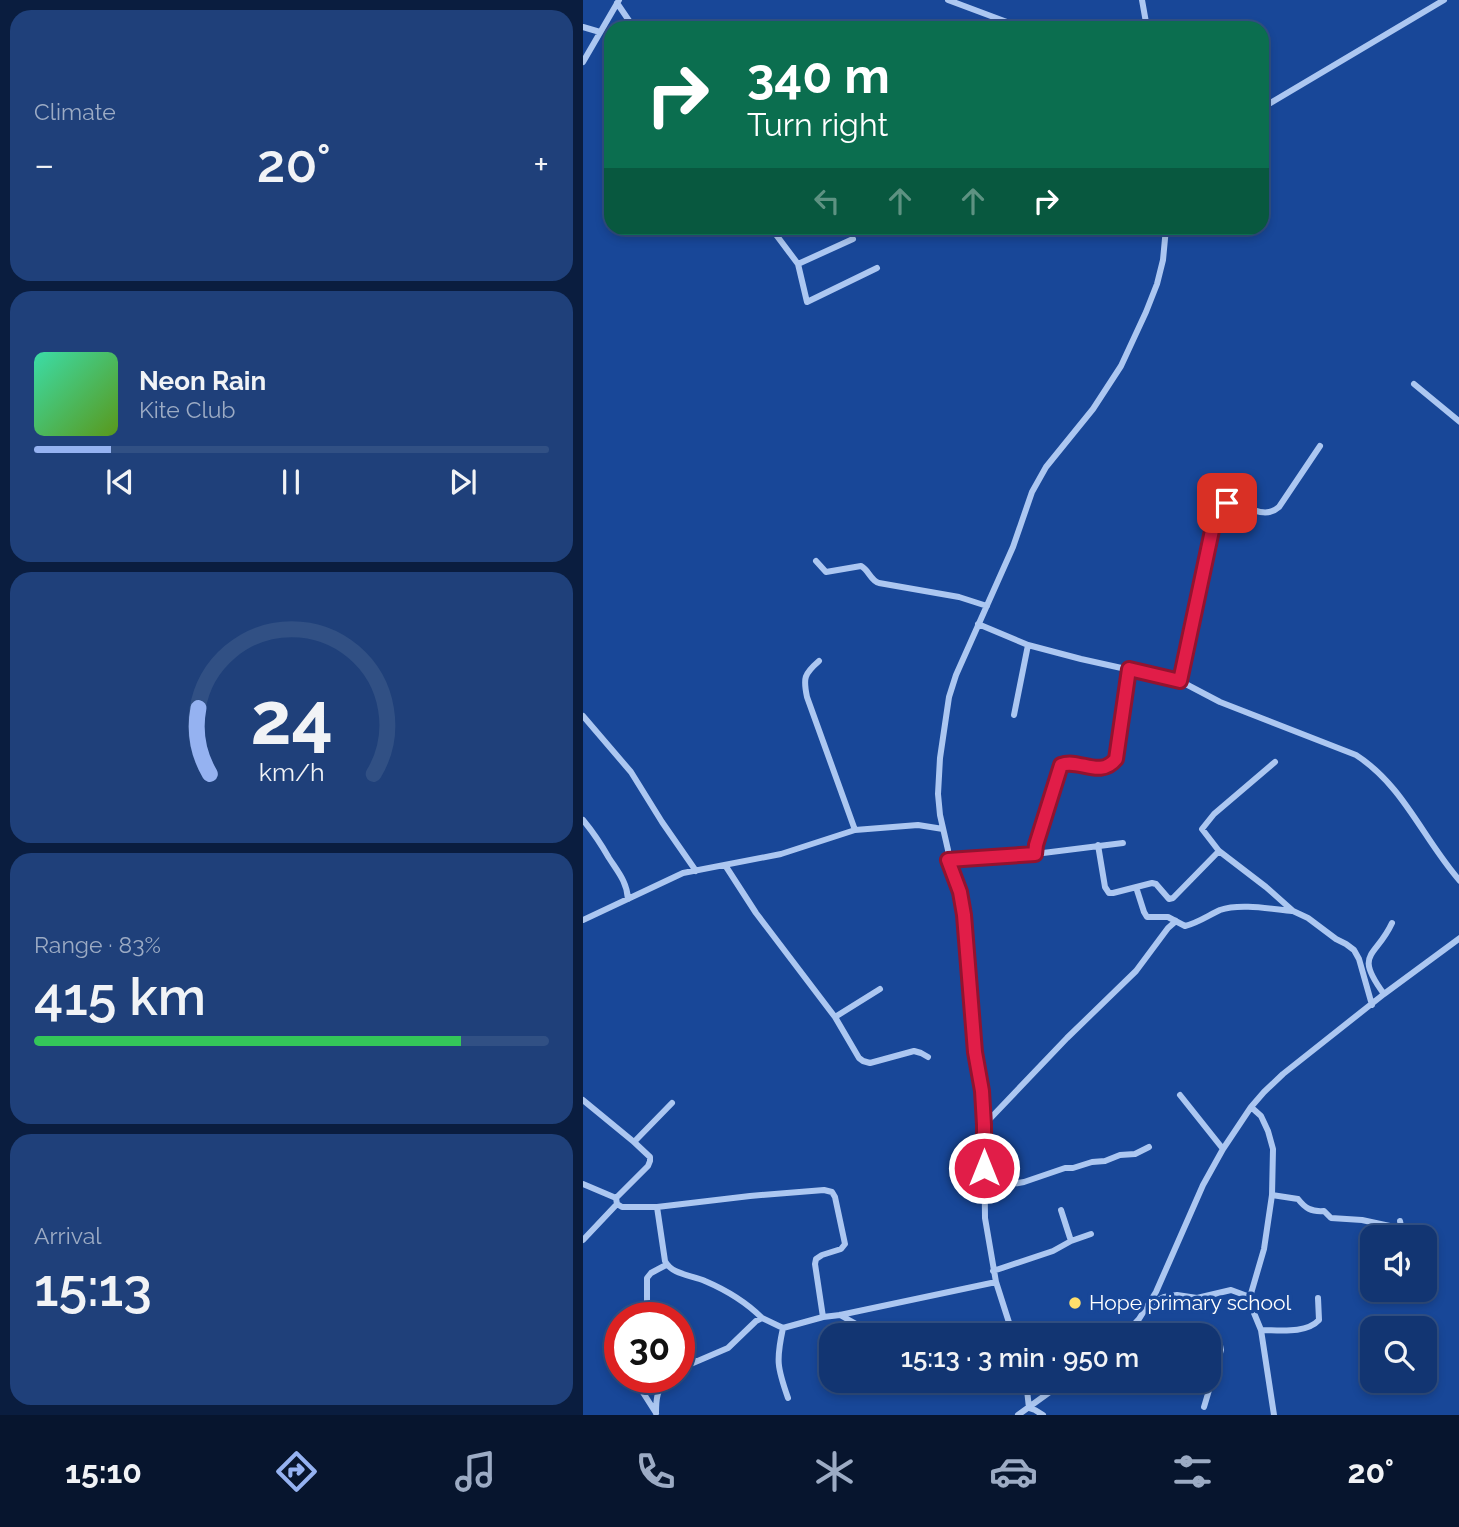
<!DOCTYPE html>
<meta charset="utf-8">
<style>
body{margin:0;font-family:Raleway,sans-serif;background:#1f407a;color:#f1f3f6;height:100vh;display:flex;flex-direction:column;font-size:26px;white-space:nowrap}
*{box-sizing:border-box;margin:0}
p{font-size:23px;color:#9cabc4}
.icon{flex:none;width:38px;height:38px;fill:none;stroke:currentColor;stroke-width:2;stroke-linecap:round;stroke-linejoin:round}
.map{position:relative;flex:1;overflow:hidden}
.drawer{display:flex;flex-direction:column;gap:10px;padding:10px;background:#0a1d3f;width:583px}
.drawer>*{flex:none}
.guide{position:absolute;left:21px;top:21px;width:665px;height:214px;border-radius:21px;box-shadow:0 4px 10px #0003,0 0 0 2px #315084;background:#0b6e4f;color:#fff;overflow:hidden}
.tools{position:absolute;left:777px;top:1225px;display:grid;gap:14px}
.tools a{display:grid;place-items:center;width:77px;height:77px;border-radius:14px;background:#123572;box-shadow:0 4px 10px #0003,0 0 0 2px #315084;font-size:35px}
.speed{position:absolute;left:21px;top:1302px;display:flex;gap:14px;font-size:35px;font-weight:700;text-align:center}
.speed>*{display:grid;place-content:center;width:91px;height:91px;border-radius:50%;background:#123572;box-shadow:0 4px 10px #0003,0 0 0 2px #315084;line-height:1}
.speed .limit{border:10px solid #d22;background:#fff;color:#111}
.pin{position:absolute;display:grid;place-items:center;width:60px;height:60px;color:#fff;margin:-30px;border-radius:14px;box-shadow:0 4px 10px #0006}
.me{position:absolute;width:77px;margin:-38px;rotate:0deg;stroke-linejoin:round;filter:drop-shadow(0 0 5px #0008)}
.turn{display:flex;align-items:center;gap:24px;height:147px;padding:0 28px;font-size:32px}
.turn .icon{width:91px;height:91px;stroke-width:2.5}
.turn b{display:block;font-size:49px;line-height:60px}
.lanes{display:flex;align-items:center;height:66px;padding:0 28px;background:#0003;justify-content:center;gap:35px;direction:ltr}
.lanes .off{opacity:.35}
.big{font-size:52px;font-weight:600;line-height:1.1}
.drawer .card{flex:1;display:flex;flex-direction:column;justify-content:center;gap:10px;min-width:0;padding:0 24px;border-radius:21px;background:#1f407a}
.drawer .dial{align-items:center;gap:0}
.dial svg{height:182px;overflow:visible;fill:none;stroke:#315084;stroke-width:7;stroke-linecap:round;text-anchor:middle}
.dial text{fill:#f1f3f6;stroke:none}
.song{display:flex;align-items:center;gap:21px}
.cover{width:84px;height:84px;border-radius:10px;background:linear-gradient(135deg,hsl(160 70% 55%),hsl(90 70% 35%))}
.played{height:7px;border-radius:4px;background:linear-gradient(90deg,#95b2f1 15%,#315084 15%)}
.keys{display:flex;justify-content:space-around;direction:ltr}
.heat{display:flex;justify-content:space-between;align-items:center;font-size:38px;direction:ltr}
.charge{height:10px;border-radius:5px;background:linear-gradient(90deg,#34c759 83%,#315084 0)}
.trip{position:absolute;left:236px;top:1323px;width:402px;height:70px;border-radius:21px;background:#123572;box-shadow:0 4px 10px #0003,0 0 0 2px #315084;font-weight:600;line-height:70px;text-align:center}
.dock{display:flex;height:112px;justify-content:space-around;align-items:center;background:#07152e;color:#9cabc4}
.dock .icon{width:49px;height:49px}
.dock .active{color:#95b2f1}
.dock b{font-size:32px;color:#f1f3f6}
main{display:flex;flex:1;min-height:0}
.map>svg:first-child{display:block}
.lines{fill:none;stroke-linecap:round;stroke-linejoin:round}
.minor{stroke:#acc7f1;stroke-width:6}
.route-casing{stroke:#92132f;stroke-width:18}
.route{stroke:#e11d48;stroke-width:12}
.poi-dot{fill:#ffdf6c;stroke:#184798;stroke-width:2.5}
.labels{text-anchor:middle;stroke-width:7;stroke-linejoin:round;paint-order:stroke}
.poi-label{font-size:21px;fill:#fff;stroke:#184798;text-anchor:start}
</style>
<main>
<section class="drawer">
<div class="card"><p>Climate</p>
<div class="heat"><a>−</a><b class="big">20°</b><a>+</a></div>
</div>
<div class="card">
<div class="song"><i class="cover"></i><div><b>Neon Rain</b><p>Kite Club</p></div></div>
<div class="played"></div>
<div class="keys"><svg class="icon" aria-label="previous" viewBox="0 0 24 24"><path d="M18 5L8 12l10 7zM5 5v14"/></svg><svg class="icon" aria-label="pause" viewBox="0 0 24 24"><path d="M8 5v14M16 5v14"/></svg><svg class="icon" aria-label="next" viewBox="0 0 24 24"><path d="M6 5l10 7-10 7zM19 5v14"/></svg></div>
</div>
<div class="card dial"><svg viewBox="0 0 100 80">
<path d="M14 69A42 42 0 1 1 86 69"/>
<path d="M14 69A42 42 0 0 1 9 40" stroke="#95b2f1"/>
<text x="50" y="56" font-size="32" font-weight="700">24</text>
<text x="50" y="72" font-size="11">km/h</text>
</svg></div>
<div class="card"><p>Range · 83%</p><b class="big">415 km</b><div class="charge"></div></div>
<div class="card"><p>Arrival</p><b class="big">15:13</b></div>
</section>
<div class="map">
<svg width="877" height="1415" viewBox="0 0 877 1415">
<rect width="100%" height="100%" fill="#184798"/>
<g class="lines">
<!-- minor -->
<path class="minor" d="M 365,0 L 440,28
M 559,0 L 564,28
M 34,3 L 51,28
M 0,27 L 17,32
M 0,62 L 36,0
M 679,108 L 861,0
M 188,228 L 215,264 L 224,302 L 294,268
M 215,264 L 270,239
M 831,384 L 877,422
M 233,561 L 243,572 L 278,566 C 286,570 287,580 296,583 L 376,597 L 404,606
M 395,624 L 445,645 L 498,659 L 597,681 L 637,702 L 773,755 C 821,786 840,839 877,881
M 236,661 C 221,674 220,678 224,697 L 272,830
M 597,681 L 635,509 C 652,491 676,525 696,507 L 737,446
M 431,715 L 445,645
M 0,716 L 48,772 L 79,822 L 113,871
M 692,762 L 631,814 L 619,829 L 636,851 L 683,887 L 710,911 L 725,918 L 753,939 L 763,944 L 771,950 L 776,959 L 789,1005
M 0,820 C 10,832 18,844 26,858 C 35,872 44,882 45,899
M 515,845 L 522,887 L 526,893 L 530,893 L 569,883 L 573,884 L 586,899 L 590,898 L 636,851
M 452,854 L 540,843
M 365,860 L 452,854 L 453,845 L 478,765 C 495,758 518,779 533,759 L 546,669
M 142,865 L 173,913 L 252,1017 L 276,1058 L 280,1061 L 287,1063 L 331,1051 L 338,1053 L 345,1057
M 553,887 L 561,912 L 564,917 L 585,917 L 602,926 C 615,923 626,915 637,910 C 657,903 688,909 709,911
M 0,920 L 100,873 L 198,854 L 272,830 L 335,825 L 360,829
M 801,994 C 770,952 793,958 809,923
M 252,1017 L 297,989
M 597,1095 L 640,1149
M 0,1100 L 51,1142 L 67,1157 L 67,1161 L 65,1166 L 33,1198 L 34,1204 L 39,1207 L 74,1207 L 167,1196 L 241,1190 L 249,1192 L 252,1197 L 262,1244 L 258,1249 L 239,1255 L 233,1259 L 232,1264 L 240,1317
M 668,1107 L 678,1116 L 685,1131 L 690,1149 L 689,1195 L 681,1249 L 667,1297 L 671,1313 L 678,1330 L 691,1415
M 401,1125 L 484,1038 L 553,971 L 585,928 L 593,921
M 51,1142 L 89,1103
M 0,1184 L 33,1198
M 400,1189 L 441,1182 L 482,1168 L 490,1168 L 509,1162 L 522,1161 L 537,1155 L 552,1154 L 566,1147
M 689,1195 L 715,1199 C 722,1208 728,1212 741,1211 L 748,1218 L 779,1220 L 816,1228 L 818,1226 L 817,1221
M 74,1207 L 82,1261 C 89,1275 109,1275 122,1281 C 143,1290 163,1302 179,1318
M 478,1210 L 488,1241
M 0,1240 L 34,1204
M 410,1271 L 470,1251 L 488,1241 L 508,1234
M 567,1304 L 581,1297 L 594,1295 L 614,1298 L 648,1290 L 667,1297
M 257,1315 L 293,1335
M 64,1318 L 64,1278 L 68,1273 L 83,1265
M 200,1328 C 193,1360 194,1367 205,1398
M 678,1330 C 696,1330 723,1334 736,1320 L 735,1298
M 430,1335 L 413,1282 L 402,1218 L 401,1125 L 399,1091 L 392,1052 L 381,915 L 377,892 L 365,860 L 365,850 L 357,815 L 355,794 L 357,758 L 366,697 L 373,675 L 430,547 L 449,492 L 463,467 L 510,409 L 538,366 L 563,312 L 574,284 L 580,260 L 583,228
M 541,1335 L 556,1319 L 573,1292 L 620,1185 L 640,1149 L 668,1107 L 681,1092 L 700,1074 L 801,994 L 877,938
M 96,1348 L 112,1361
M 29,1363 L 37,1375
M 96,1369 L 145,1348 L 173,1321 L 179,1318 L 200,1328 L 240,1317 L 257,1315 L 413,1282
M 39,1377 L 45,1384 L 59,1391 L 73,1413
M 443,1381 L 446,1408 L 452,1410 L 460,1415
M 621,1407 L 638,1350 L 637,1345 L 626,1343
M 73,1413 C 73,1399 74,1389 84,1377
M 435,1415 L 482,1381"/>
</g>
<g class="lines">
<!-- route casing -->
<g class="route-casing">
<path id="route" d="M 401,1168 L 401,1125 L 399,1091 L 392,1052 L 381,915 L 377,892 L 365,860 L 452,854 L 453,845 L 478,765 C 496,758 517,779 533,759 L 546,669 L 597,681 L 631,521 C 634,513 635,504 644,503"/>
</g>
<!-- route -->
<use href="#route" class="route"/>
</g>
<!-- markers -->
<circle class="poi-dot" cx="492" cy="1303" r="7"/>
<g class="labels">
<!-- poi labels -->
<g class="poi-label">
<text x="506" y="1310">Hope primary school</text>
</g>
</g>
</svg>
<div class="tools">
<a><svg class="icon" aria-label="sound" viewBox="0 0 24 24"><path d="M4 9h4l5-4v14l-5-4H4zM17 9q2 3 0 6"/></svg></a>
<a><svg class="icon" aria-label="search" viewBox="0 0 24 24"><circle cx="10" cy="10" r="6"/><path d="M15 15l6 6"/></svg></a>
</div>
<div class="speed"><div class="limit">30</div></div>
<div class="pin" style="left:644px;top:503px;background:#d93025"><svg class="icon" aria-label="arrive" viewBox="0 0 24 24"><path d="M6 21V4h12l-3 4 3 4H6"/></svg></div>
<svg class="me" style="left:401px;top:1168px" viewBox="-20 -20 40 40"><circle r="17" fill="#e11d48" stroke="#fff" stroke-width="3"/><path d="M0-11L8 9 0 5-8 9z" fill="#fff"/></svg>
<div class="trip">15:13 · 3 min · 950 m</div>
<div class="guide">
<div class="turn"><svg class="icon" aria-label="right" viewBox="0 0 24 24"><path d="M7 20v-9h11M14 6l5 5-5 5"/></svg><div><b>340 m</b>Turn right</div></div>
<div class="lanes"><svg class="icon off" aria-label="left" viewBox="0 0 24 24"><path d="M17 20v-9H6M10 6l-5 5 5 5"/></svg><svg class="icon off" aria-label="ahead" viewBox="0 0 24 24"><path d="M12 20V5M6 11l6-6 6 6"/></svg><svg class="icon off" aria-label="ahead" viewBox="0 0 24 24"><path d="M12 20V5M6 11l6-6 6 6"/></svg><svg class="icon" aria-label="right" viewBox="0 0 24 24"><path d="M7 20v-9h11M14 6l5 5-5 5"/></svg></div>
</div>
</div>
</main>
<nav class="dock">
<b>15:10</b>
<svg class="icon active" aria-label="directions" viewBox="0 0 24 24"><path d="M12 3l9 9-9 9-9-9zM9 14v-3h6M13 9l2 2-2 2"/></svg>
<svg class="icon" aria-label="music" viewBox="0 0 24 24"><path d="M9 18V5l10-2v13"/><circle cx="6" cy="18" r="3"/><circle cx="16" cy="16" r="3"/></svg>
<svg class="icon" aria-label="phone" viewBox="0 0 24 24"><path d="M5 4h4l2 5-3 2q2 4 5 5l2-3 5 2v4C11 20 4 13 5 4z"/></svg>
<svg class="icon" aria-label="climate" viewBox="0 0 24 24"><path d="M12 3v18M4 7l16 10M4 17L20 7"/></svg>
<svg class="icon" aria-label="car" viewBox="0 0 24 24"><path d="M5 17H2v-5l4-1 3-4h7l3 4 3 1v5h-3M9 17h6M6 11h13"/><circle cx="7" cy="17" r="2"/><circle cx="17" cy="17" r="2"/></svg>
<svg class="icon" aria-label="filters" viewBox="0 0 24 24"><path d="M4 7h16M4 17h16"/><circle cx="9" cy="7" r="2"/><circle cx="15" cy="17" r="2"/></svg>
<b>20°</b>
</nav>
